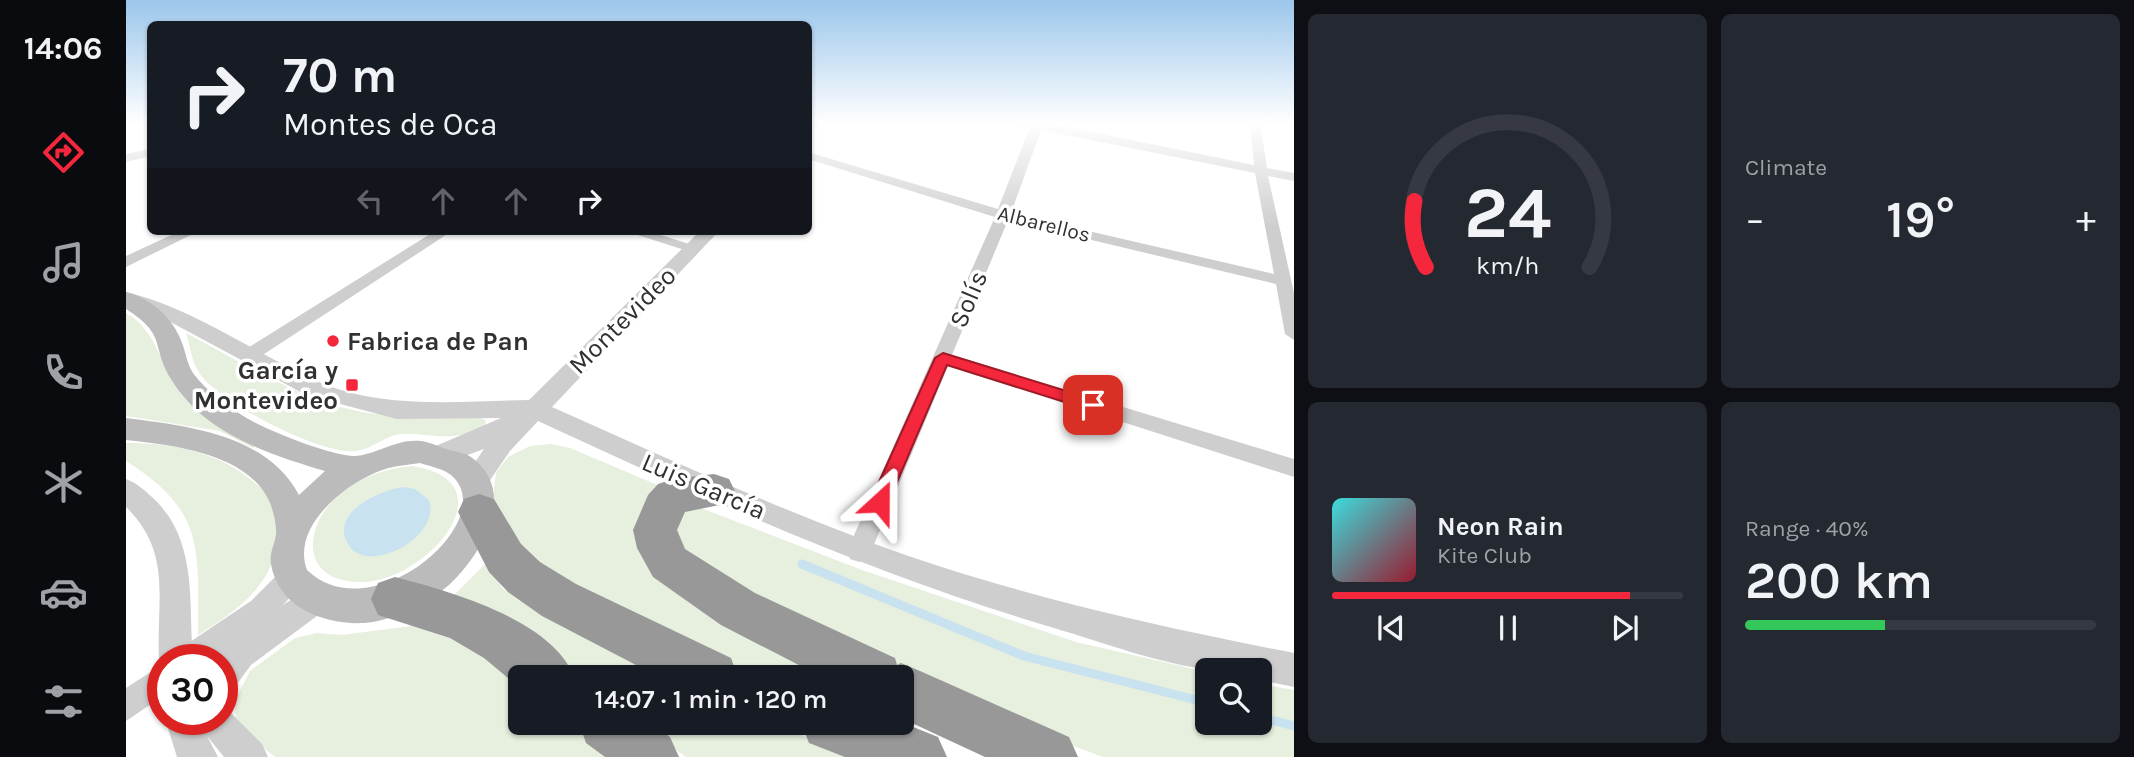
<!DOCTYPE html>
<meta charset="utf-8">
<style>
body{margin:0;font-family:Karla,sans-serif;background:#242831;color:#f1f3f6;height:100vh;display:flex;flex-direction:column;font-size:26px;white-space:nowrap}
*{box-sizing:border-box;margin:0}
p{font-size:23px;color:#9ea1a6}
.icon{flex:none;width:38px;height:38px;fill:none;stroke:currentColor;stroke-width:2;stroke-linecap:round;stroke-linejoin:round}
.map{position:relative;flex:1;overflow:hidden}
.side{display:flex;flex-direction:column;gap:14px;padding:14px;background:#0d0f14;width:840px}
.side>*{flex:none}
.banner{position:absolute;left:21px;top:21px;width:665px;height:214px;border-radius:10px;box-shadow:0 2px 5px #0004;background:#171b24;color:#f1f3f6;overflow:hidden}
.buttons{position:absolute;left:1069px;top:658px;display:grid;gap:14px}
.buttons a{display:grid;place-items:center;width:77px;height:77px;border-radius:10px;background:#171b24;box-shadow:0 2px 5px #0004;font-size:35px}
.speed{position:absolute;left:21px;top:644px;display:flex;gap:14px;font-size:35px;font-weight:700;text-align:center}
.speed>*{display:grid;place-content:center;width:91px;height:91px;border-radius:50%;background:#171b24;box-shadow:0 2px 5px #0004;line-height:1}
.speed .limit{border:10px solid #d22;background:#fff;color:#111}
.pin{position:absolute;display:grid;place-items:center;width:60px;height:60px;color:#fff;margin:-30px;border-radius:14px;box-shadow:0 4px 10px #0006}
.me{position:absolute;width:77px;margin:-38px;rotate:24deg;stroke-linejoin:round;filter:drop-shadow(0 0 5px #0008)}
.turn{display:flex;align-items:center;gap:24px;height:147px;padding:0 21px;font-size:32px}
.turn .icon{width:91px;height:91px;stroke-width:2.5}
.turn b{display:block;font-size:49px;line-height:60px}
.lanes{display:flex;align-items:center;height:66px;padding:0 21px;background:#0003;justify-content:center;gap:35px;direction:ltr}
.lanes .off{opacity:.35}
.big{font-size:52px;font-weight:600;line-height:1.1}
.side .widget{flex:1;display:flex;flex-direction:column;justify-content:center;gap:10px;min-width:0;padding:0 24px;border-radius:10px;background:#242831}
.side .dial{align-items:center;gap:0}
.dial svg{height:182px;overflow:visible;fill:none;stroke:#363941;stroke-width:7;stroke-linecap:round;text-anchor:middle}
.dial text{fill:#f1f3f6;stroke:none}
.song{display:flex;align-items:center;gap:21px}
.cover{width:84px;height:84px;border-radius:10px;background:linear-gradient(135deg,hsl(180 70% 55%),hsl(350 70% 35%))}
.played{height:7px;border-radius:4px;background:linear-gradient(90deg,#f4273c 85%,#363941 85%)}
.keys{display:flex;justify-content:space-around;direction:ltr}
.heat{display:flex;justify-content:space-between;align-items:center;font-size:38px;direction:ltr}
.charge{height:10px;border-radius:5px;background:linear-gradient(90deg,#34c759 40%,#363941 0)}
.side .tiles{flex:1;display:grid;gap:14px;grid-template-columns:repeat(2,1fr)}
.trip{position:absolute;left:382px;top:665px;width:406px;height:70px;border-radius:10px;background:#171b24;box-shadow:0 2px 5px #0004;font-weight:600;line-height:70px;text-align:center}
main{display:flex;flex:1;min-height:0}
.menu{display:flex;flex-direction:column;width:126px;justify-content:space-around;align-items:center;background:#090b0e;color:#9ea1a6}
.menu .icon{width:49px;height:49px}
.menu .current{color:#f4273c}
.menu b{font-size:32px;color:#f1f3f6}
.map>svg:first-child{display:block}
.green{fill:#e7efde}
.water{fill:#c9e2f0}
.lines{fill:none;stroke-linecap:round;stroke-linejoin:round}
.stream{stroke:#c9e2f0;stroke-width:9}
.minor{fill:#cecece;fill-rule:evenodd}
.tertiary{fill:#cecece;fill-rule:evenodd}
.secondary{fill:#bbb;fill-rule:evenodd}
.motorway{fill:#989898;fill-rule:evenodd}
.route{fill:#f4273c;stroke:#9f1927;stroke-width:2}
.poi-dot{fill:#f4273c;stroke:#fff;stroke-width:2.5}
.labels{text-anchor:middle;stroke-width:7;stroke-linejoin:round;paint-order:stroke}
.far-street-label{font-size:21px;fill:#313131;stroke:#fff}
.street-label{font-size:26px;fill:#313131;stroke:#fff}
.poi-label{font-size:26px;font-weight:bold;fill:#313131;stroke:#fff;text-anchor:start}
</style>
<main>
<nav class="menu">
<b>14:06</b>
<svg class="icon current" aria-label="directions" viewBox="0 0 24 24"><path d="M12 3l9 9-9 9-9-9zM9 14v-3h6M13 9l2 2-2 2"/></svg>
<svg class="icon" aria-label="music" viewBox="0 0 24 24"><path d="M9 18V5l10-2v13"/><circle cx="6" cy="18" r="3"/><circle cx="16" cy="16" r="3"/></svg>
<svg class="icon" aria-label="phone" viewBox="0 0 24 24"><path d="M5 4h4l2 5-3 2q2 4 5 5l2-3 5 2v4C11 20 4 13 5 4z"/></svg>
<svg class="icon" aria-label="climate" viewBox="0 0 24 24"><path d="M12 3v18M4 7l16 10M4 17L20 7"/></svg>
<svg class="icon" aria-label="car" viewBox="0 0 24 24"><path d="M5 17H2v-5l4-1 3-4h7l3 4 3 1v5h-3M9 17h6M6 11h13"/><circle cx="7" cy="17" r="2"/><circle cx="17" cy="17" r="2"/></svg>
<svg class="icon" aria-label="filters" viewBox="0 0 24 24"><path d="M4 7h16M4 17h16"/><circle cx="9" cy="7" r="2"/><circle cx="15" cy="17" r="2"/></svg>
</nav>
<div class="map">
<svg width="1168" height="757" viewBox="0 0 1168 757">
<rect width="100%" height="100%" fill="#fff"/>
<!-- green -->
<path class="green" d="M 0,313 C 31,330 35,368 55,394 C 74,419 106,431 134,443 L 127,448 L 94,431 L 0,416 Z
M 60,333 C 117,363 178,403 242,413 C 280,419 323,406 360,420 L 359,425 C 327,444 310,433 276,434 C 259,435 247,449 230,451 C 196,456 93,402 74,374 C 65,361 65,348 60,333 Z
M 0,443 C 47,443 94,452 130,484 C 135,488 143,493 146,498 C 149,504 148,513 150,520 C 159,576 115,609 72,635 C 72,548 80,512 0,461 Z
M 425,444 L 444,448 L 548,492 L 531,500 L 589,611 L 721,677 L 626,677 L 567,652 L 407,567 L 379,529 L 367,497 L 370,473 L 382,457 L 404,446 Z
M 287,466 C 388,483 297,586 231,582 C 170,579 179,520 217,492 C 238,476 260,468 287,466 Z
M 567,505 L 736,570 L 950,642 L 1081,672 L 1082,723 L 1134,723 L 1134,684 L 1168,690 L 1168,757 L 977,757 L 830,703 L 551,555 L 543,518 Z
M 360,563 L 377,589 L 548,677 L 452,677 L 367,615 L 321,602 Z
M 285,626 C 336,635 354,651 394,682 L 394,723 L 445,723 L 489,757 L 149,757 L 110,726 L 109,700 L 124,671 L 169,638 L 191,633 L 216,635 Z
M 514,723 L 644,723 L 730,757 L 560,757 Z"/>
<!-- water -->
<path class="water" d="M 277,487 L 289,489 L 303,500 C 307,513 302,524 293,534 C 279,551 236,569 222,544 C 203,512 255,490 277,487 Z"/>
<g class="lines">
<!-- stream -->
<path class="stream" d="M 676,564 L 898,656 L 1082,703
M 1134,717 L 1168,726"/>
<!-- minor -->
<path class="minor" d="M 889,122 L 917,122 L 1128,165 L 1124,122 L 1134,122 L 1141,168 L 1168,173 L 1168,181 L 1142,176 L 1168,293 L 1168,340 L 1159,334 L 1150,284 L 882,220 L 826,355 L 1168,459 L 1168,477 L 822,366 L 742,559 L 733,562 L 724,559 L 721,551 L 869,217 L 682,159 L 682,152 L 872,209 L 904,127 ZM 915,130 L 1129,173 L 1148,274 L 885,213 Z
M 24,149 L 24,156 L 0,162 L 0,154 Z
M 54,231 L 73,231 L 0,267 L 0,256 Z
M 309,231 L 326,231 L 129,360 L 115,360 L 113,356 L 115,352 Z
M 499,231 L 522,231 L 576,248 L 568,253 Z
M 165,566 L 174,570 L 178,578 C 168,600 110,651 87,659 C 77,663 59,660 48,660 L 52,650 L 125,601 L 156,570 Z
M 37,664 L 37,696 L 0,721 L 0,688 Z"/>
<!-- tertiary -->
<path class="tertiary" d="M 682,122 L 696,122 L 682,134 Z
M 574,231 L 593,231 L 426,407 C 529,453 632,500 738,540 C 877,592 1023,625 1168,653 L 1168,687 L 1134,680 L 1134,670 C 1118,670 1102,672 1086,670 C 1033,664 979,643 928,628 C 748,575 582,500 412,421 L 384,451 L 358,489 L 349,492 L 340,489 L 336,481 L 358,449 L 314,465 L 305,462 L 301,455 L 305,448 L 375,418 L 271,419 L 180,395 L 24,311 L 0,304 L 0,292 C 69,309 128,353 193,382 C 258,410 334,401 403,400 Z
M 0,479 C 11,483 18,490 26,497 C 73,540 62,603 67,660 L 37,660 L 37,668 L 33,660 C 30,600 47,553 0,507 Z
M 188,585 L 199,590 L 204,600 L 199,610 L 125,665 L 108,688 L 96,693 L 96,660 L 87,660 L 101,641 Z
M 96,704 L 136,744 L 142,757 L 98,757 L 81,736 L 92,757 L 51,757 L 39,719 L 96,719 Z"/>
<!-- secondary -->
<path class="secondary" d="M 0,292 C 25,298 48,319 56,343 C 60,353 61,364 67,373 C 80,391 100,405 119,417 C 140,430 205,456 228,456 C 250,455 271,438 295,441 C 303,442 312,446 320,449 C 327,451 339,453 345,457 C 393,491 356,554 324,584 C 305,601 264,622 238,623 C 199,625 152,608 145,564 C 143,553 149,544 150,534 C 151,526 147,510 144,503 C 123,453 46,445 0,440 L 0,418 C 61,426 141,434 173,495 L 199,471 C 142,454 77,433 45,379 C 24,344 42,336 0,309 ZM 294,463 C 303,466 318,469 325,475 C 377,519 247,633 181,570 C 165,527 217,486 251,472 C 265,466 280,465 294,463 Z"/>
<!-- motorway -->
<path class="motorway" d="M 588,474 L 603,479 L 609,491 L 603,503 L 559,512 L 551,530 L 559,549 L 629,593 L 769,658 L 771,665 L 775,663 L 794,671 L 943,737 L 952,757 L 859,757 L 775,718 L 775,677 L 696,677 L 595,625 L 527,577 L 511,548 L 507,530 L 522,495 L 532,484 L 547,479 Z
M 353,494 L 368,499 L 395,544 L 414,562 L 450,584 L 605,658 L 612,677 L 533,677 L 416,616 L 382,592 L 363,572 L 332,512 L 338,499 Z
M 269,577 C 323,591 427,620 448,677 L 394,677 L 394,688 L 358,658 L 324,638 L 252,615 L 245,599 L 252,583 Z
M 775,722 L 812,737 L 821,757 L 719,757 L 683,743 L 675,723 Z
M 453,723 L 525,723 L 544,737 L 553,757 L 479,757 L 460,743 Z"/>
</g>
<!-- sky -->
<linearGradient id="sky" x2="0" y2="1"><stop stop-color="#9bc6eb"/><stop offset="0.54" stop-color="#fff"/><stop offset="1" stop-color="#fff" stop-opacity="0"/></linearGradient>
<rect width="1168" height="228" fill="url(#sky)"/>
<!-- route -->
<path class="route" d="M 817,353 L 973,401 L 976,405 L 967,411 L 821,365 L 760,508 L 747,508 L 744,502 L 809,358 Z"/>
<!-- markers -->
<g class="poi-dot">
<circle cx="207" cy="341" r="7"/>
<rect x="219" y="378" width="14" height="14" rx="3.5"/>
</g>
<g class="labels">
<!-- far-street labels -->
<g class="far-street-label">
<text transform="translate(918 224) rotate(14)" y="7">Albarellos</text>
</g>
<!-- street labels -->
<g class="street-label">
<text transform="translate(842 299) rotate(-67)" y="9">Solís</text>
<text transform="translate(496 320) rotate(-45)" y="9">Montevideo</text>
<text transform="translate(578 486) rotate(23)" y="9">Luis García</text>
</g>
<!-- poi labels -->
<g class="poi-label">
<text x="221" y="350">Fabrica de Pan</text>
<text x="212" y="379" text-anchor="end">García y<tspan x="212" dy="30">Montevideo</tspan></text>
</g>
</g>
</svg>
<div class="buttons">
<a><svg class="icon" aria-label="search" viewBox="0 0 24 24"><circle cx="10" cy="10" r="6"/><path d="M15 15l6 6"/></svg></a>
</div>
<div class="speed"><div class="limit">30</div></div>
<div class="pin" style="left:967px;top:405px;background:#d93025"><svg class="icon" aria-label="arrive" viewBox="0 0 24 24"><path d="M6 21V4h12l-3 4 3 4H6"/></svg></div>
<svg class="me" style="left:754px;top:502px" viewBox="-20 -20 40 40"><path d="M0-17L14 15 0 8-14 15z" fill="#f4273c" stroke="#fff" stroke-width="4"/></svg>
<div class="trip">14:07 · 1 min · 120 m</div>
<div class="banner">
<div class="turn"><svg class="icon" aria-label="right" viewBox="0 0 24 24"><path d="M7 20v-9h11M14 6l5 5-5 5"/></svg><div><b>70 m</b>Montes de Oca</div></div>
<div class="lanes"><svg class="icon off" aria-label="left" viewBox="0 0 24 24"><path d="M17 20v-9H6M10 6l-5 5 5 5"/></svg><svg class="icon off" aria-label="ahead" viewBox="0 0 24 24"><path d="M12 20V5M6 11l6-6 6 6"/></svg><svg class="icon off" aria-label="ahead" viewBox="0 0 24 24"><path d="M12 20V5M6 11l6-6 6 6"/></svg><svg class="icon" aria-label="right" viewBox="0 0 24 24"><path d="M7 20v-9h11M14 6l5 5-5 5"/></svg></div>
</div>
</div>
<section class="side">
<div class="tiles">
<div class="widget dial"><svg viewBox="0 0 100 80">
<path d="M14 69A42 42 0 1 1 86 69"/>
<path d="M14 69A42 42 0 0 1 9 40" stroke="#f4273c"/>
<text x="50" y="56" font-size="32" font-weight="700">24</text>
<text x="50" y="72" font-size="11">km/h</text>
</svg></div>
<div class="widget"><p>Climate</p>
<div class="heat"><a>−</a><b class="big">19°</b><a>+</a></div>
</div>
<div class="widget">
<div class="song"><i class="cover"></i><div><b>Neon Rain</b><p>Kite Club</p></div></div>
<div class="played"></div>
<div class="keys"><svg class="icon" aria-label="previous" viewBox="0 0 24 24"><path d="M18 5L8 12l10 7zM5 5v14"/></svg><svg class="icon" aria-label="pause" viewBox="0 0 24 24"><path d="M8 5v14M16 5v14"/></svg><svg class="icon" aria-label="next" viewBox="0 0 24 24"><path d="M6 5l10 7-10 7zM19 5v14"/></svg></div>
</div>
<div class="widget"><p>Range · 40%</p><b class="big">200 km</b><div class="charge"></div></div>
</div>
</section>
</main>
